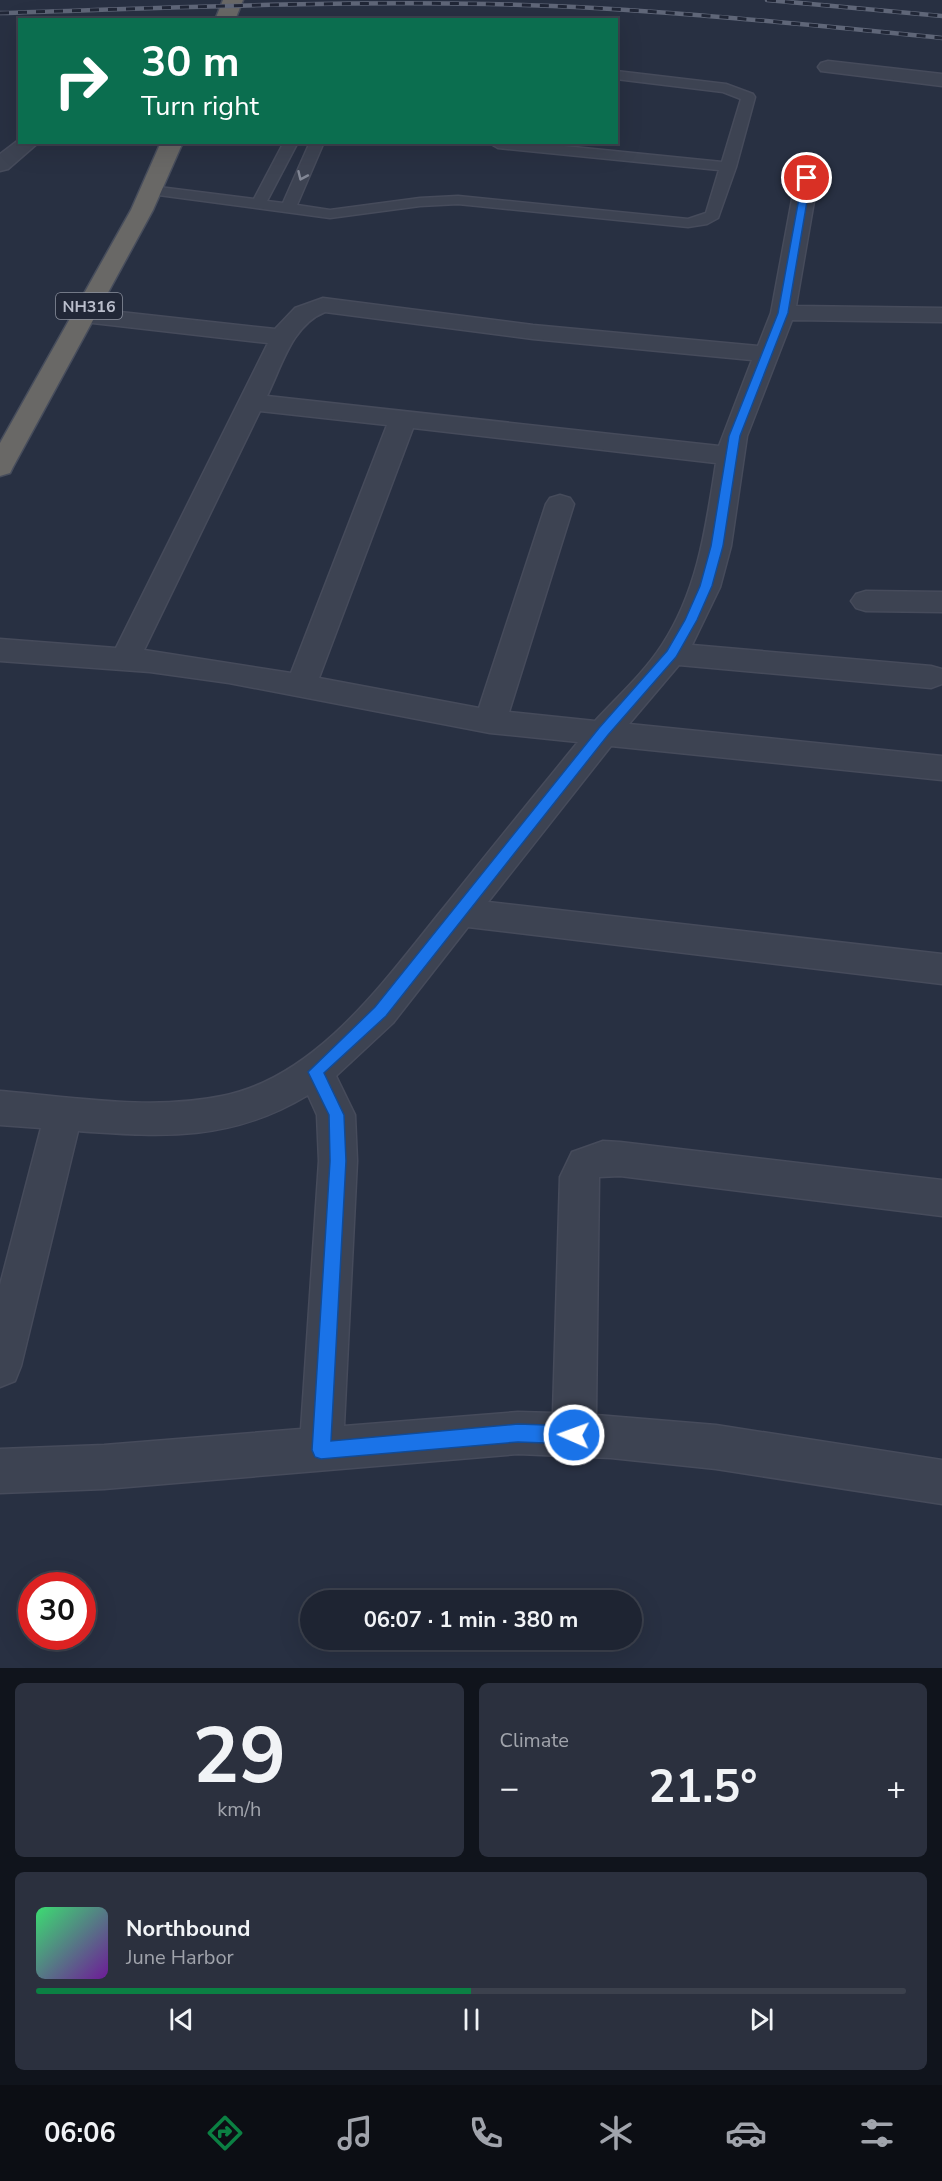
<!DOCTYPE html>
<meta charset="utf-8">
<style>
body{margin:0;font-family:"Nunito Sans",sans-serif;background:#2b303e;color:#f1f3f6;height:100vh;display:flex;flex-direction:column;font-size:22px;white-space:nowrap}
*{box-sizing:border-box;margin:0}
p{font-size:20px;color:#a1a4ac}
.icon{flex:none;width:33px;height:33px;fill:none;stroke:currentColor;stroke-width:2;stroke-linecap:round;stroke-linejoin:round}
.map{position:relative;height:1668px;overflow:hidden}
.panel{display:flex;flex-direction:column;gap:15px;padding:15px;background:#10141c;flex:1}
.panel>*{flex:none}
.banner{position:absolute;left:18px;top:18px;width:600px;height:126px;border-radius:0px;box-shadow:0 6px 24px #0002,0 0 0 2px #3c414d;background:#0b6e4f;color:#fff;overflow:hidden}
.speed{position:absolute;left:18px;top:1572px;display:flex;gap:12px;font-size:30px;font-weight:700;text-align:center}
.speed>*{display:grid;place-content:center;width:78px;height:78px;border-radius:50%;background:#1e2432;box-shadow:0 6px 24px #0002,0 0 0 2px #3c414d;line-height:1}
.speed .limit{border:9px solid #d22;background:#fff;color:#111}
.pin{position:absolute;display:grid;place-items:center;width:51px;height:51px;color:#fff;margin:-26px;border:3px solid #fff;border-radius:50%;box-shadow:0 2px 6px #0007}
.me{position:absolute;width:66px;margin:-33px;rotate:272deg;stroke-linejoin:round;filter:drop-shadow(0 0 4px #0008)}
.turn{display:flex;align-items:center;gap:21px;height:126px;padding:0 24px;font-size:27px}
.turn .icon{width:78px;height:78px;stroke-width:2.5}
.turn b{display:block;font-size:42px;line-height:51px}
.big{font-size:45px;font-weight:700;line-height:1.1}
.panel .card{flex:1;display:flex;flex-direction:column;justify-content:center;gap:9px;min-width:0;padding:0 21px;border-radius:9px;background:#2b303e}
.panel .dial{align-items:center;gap:0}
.dial b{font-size:78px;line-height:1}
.song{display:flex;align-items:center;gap:18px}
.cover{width:72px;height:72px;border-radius:9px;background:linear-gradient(135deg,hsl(140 70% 55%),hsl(280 70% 35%))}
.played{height:6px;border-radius:3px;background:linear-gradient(90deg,#0b8043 50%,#3c414d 50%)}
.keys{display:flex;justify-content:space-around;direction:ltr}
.heat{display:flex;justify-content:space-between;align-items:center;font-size:33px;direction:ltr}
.panel .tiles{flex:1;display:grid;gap:15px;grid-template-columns:1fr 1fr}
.card:last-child{grid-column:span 2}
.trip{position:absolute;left:300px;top:1590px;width:342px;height:60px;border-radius:30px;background:#1e2432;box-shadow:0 6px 24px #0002,0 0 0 2px #3c414d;font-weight:700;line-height:60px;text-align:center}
.tabs{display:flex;height:96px;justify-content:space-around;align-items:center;background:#0c0e14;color:#a1a4ac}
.tabs .icon{width:42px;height:42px}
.tabs .selected{color:#0b8043}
.tabs b{font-size:27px;color:#f1f3f6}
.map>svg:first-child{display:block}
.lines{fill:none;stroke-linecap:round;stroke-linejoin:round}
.service-casing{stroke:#464b5b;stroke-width:3}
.minor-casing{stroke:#464b5b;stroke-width:3}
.trunk-casing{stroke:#474d5c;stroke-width:3}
.service{fill:#3d4352;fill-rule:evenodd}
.minor{fill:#3d4352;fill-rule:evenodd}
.trunk{fill:#696866;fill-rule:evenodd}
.rail-casing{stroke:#5f6678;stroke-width:4.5}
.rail{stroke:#212737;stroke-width:3;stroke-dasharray:9;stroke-linecap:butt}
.oneway{stroke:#828795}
.route{fill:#1a73e8;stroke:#114b97;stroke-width:1.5}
.labels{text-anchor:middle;stroke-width:6;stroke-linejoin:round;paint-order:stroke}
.shield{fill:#212737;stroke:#8c919f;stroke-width:1.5}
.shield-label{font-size:16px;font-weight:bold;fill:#babecc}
</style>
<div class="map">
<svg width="942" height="1668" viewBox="0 0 942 1668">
<rect width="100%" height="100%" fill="#283042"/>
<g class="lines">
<!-- service casing -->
<g class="service-casing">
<path id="service" d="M 616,71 L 726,84 L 753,94 L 755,97 L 736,167 L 718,218 L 707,224 L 688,227 L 458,204 L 420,206 L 330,218 L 151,194 L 144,190 L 151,186 L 254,199 L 284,142 L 298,142 L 267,201 L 283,203 L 310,142 L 324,142 L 297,205 L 330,210 L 420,198 L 458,196 L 688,219 L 706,213 L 719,170 L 498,148 L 491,144 L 524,142 L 722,162 L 741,99 L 723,92 L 616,79 Z"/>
</g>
<!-- minor casing -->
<g class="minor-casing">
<path id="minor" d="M 828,61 L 942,74 L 942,86 L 821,71 L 818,67 L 821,63 Z
M 20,139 L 20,142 L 39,142 L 8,169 L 0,171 L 0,154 Z
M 807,171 L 815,173 L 818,178 L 796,306 L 942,308 L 942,322 L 792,320 L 747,436 L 731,546 L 720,587 L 692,645 L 931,666 L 942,669 L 942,684 L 931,688 L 679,665 L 629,724 L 942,756 L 942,780 L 611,746 L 488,902 L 942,954 L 942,984 L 468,927 L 393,1023 L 336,1076 L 355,1115 L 357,1161 L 344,1426 L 518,1412 L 553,1413 L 560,1177 L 572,1152 L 603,1141 L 620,1142 L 942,1180 L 942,1216 L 620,1176 L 599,1177 L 596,1415 L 716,1425 L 942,1460 L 942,1504 L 716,1469 L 611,1458 L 518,1454 L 104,1489 L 0,1493 L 0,1449 L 104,1445 L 301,1429 L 319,1161 L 317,1115 L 308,1095 C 230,1142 164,1137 78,1131 L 21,1366 L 15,1381 L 0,1387 L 0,1285 L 41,1128 L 0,1125 L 0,1091 C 73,1097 150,1111 222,1096 C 319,1077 387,977 446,905 C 489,851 534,796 578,742 L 490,733 L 229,683 L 150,672 L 0,661 L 0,639 L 116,648 L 268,343 L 84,322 L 75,320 L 72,315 L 75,310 L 84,308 L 275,329 L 295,308 L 323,298 L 533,325 L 758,346 L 771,313 L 796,178 L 799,173 ZM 325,312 L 533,339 L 752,360 L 719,446 L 267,396 C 282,366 292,325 325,312 ZM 260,411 L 387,425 L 291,673 L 144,650 ZM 413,428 L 716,463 C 706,527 698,590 662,645 C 644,673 617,697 595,721 L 509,712 L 574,504 L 570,498 L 560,495 L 550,498 L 546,504 L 479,708 L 319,678 Z
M 866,591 L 942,592 L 942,612 L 866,611 L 856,608 L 851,601 L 856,594 Z"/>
</g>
<!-- trunk casing -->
<g class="trunk-casing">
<path id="trunk" d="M 223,0 L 243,0 L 235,20 L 215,20 Z
M 161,142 L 183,142 L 153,210 L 13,467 L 10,473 L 0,476 L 0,443 L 131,210 Z"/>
</g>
<!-- service -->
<use href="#service" class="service"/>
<!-- minor -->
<use href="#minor" class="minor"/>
<!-- trunk -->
<use href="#trunk" class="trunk"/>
<!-- rail casing -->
<g class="rail-casing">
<path id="rail" d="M 767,0 L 942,16
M 0,13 C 163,8 326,1 488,4 C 640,7 791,23 942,38"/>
</g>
<!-- rail -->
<use href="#rail" class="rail"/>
</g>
<!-- one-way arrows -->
<defs><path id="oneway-chevron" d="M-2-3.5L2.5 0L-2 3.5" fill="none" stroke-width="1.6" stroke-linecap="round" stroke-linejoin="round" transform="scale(1.5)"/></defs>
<use class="oneway" href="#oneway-chevron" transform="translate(302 176) rotate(114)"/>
<!-- route -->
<path class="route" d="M 803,176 L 811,178 L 788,313 L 740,436 L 723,546 L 712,586 L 697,620 L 676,657 L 608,735 L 386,1016 L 324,1073 L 344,1115 L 346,1161 L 331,1441 L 518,1424 L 574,1426 L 580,1429 L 583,1435 L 580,1441 L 574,1444 L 518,1442 L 321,1459 L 315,1457 L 312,1450 L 330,1161 L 329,1115 L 308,1072 L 375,1007 L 599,728 L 667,651 L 685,620 L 700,586 L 711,546 L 729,436 L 778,313 Z"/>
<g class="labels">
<!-- shield labels -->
<rect class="shield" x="56" y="293" width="66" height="26" rx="4.5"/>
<g class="shield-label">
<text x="89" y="312">NH316</text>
</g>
</g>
</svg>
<div class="speed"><div class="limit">30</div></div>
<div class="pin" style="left:807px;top:178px;background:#d93025"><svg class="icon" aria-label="arrive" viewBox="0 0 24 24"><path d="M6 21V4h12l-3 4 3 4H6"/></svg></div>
<svg class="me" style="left:574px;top:1435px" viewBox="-20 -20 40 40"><circle r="17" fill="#1a73e8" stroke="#fff" stroke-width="3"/><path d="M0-11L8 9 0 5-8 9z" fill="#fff"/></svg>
<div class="trip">06:07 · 1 min · 380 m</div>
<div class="banner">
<div class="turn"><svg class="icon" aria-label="right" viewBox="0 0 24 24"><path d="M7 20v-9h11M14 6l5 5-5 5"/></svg><div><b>30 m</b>Turn right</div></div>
</div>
</div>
<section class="panel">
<div class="tiles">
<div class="card dial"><b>29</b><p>km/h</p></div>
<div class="card"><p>Climate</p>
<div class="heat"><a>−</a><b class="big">21.5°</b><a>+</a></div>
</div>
<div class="card">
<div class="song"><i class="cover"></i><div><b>Northbound</b><p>June Harbor</p></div></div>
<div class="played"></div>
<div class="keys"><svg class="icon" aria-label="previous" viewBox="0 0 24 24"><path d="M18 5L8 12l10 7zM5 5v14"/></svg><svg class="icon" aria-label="pause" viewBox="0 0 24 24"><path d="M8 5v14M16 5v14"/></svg><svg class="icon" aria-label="next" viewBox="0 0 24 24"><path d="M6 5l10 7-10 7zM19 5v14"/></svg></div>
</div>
</div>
</section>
<nav class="tabs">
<b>06:06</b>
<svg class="icon selected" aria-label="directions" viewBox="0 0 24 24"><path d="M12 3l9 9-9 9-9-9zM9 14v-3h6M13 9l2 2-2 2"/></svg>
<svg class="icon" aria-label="music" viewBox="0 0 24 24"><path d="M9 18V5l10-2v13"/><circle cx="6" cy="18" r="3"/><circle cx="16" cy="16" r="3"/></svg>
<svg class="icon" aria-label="phone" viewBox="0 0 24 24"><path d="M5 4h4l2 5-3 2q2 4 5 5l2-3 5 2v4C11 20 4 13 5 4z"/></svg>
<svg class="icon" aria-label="climate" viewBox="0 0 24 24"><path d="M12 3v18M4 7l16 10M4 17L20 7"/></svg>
<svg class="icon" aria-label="car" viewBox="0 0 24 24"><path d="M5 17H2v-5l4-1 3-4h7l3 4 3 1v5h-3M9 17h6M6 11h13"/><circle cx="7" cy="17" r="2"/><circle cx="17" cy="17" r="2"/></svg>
<svg class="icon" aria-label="filters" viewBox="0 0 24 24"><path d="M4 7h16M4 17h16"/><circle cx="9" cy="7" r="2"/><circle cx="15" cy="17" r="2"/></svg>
</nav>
